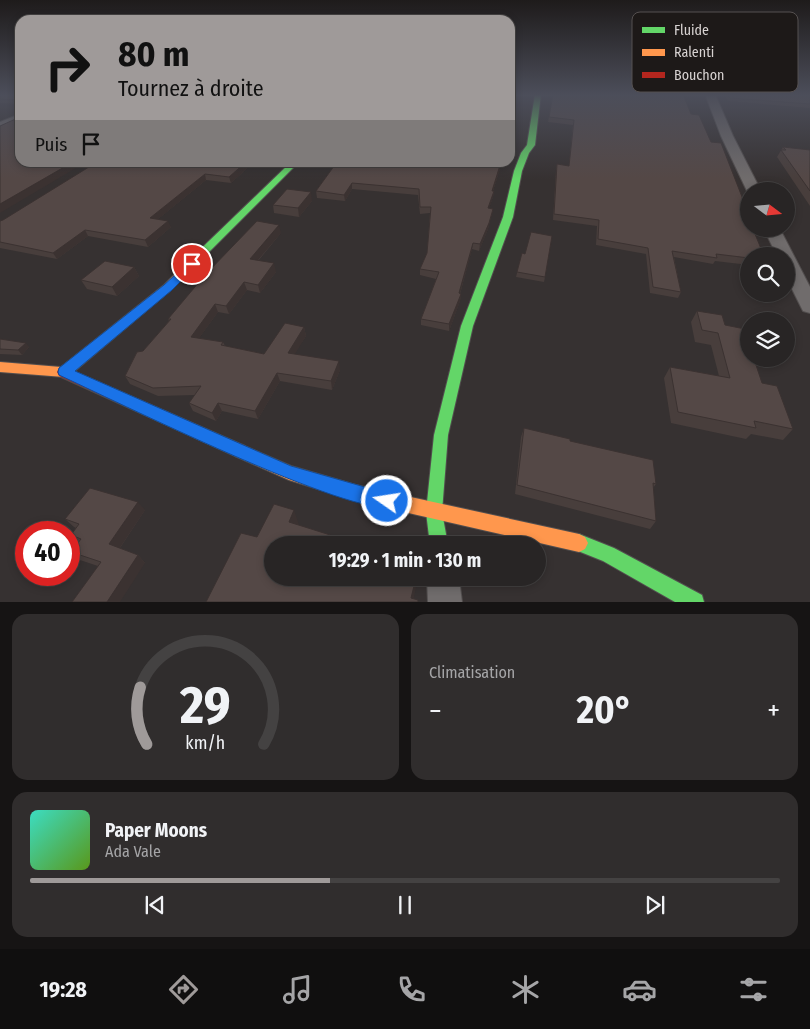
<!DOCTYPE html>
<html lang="fr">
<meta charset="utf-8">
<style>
body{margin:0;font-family:"Fira Sans Condensed",sans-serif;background:#302d2d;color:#f1f3f6;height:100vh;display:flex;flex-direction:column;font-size:19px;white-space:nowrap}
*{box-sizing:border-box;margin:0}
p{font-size:16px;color:#a5a5a7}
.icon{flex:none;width:28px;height:28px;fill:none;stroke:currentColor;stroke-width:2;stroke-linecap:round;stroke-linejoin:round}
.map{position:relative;height:602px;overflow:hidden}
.panel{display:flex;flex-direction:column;gap:12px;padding:12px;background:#161414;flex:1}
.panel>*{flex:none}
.top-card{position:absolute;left:15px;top:15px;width:500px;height:152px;border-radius:15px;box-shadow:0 2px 8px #0003,0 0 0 1px #444242;background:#9f9a99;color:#111;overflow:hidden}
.needle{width:32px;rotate:106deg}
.controls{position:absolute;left:740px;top:182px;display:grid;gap:10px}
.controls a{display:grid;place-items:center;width:55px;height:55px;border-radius:50%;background:#282525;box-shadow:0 2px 8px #0003,0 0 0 1px #444242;font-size:25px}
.speed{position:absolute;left:15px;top:521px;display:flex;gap:10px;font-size:25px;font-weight:700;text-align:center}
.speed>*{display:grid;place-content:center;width:65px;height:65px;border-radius:50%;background:#282525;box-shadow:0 2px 8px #0003,0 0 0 1px #444242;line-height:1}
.speed .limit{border:8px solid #d22;background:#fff;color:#111}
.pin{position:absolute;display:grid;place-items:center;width:42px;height:42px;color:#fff;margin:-21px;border:2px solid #fff;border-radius:50%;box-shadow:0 1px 5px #0007}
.me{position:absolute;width:55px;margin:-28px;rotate:283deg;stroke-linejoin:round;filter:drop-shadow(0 0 4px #0008)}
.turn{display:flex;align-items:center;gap:18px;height:105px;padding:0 20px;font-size:22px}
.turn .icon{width:65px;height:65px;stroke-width:2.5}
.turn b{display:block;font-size:35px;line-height:42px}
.then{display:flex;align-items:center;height:48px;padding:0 20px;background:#0003;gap:10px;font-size:19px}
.big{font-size:38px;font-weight:700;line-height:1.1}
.panel .widget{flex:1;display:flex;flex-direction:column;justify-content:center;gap:8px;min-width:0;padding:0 18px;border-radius:15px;background:#302d2d}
.panel .dial{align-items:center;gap:0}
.dial svg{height:130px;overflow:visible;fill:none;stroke:#444242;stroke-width:7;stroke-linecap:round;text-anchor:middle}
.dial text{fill:#f1f3f6;stroke:none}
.song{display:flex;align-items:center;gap:15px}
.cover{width:60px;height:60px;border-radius:8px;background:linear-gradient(135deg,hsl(170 70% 55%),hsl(90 70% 35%))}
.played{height:5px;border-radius:2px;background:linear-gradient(90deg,#9f9a99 40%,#444242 40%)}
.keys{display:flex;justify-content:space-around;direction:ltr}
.heat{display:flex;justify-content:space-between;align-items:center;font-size:28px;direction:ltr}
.panel .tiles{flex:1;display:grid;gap:12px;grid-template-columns:1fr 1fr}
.widget:last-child{grid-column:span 2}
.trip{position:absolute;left:264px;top:536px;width:282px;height:50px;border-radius:25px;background:#282525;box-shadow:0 2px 8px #0003,0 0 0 1px #444242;font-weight:700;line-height:50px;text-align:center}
.menu{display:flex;height:80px;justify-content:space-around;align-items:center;background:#100f0f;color:#a5a5a7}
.menu .icon{width:35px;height:35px}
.menu .on{color:#9f9a99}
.menu b{font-size:22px;color:#f1f3f6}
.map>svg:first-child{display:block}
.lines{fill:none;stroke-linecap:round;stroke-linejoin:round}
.street-casing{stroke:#524e4e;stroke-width:2}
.fast-casing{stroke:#524e4e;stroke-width:2}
.slow-casing{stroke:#524e4e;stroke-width:2}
.jam-casing{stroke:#524e4e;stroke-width:2}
.street{fill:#706c6c;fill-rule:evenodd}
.fast{fill:#63d668;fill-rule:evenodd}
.slow{fill:#ff974d;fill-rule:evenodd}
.jam{fill:#b3261e;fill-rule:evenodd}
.wall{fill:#483e3c}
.shaded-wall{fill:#3b3231}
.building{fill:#544846;stroke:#3b3231}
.route{fill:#1a73e8;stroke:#114b97}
.key{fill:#1d1918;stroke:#555050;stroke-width:1}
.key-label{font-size:14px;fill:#d7d2d1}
</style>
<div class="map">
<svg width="810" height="602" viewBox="0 0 810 602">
<rect width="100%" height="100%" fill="#363131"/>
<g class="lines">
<!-- street casing -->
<g class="street-casing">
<path id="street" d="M 705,94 L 715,94 L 733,136 L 761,191 L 749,191 L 749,194 L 747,191 L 721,136 Z
M 797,94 L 810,94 L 810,98 L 798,96 Z
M 20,114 L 20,121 L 0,130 L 0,122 Z
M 764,229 L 780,229 L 810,287 L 810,313 L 803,311 L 786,277 L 786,256 L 777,256 Z
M 427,578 L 459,578 L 462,602 L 428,602 Z"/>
</g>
<!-- fast casing -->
<g class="fast-casing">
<path id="fast" d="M 535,94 L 541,94 L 535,145 L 529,153 L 522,171 L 513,217 L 473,326 L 448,435 L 442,512 L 448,545 L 430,545 L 426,512 L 434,435 L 461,326 L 503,217 L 514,171 L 521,153 L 527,145 Z
M 291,162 L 299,162 L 191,270 L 183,270 L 182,268 L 183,266 Z
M 579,534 L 614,548 L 702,595 L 704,602 L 675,602 L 603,561 L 573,549 L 570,543 L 573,537 Z"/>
</g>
<!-- slow casing -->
<g class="slow-casing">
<path id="slow" d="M 187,265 L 192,268 L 172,289 L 69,376 L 64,377 L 0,372 L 0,362 L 61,367 L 164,285 L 183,266 Z
M 240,444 L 291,466 L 356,485 L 579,534 L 585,537 L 588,543 L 585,549 L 579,552 L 356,501 L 289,480 L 235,456 L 232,451 L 235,446 Z"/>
</g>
<!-- jam casing -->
<g class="jam-casing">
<path id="jam" d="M 64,367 L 245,446 L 248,451 L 245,456 L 240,458 L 235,456 L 59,376 L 57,372 L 59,368 Z"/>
</g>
<!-- street -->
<use href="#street" class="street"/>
<!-- fast -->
<use href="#fast" class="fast"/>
<!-- slow -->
<use href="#slow" class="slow"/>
<!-- jam -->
<use href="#jam" class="jam"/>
</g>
<!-- wall -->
<path class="wall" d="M 0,94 L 20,94 L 20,104 L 0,103 Z
M 553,94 L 691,114 L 711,142 L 744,202 L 743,205 L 749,256 L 749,265 L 715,261 L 713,264 L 674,257 L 681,292 L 678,298 L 650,293 L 646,254 L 596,245 L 597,226 L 553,220 L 556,170 L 557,164 L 569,166 L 573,125 L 548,122 Z
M 724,94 L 800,94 L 810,96 L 810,108 L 728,101 Z
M 783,147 L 810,150 L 810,206 L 777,157 Z
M 254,162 L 231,183 L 206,180 L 158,219 L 171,227 L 148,247 L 88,236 L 57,259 L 0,248 L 0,221 Z
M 337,162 L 502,162 L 493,191 L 494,191 L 493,197 L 489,208 L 493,209 L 488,229 L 479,251 L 472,249 L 460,294 L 461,294 L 460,301 L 449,331 L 421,325 L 421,319 L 436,279 L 420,275 L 420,269 L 427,253 L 430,213 L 420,214 L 418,195 L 352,189 L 345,201 L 317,198 L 316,191 Z
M 312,201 L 299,217 L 274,213 L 273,205 Z
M 281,233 L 258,261 L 276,272 L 260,293 L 247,290 L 229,314 L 218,312 L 199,338 L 223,342 L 225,346 L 264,354 L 304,327 L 306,336 L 294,354 L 340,370 L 332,390 L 280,381 L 258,419 L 222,411 L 216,421 L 193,411 L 189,403 L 195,395 L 158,396 L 130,384 L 125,376 L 143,351 L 169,321 L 168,319 Z
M 522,253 L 545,277 L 544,282 L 516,277 Z
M 134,267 L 139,276 L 117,296 L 87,289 L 81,280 Z
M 697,311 L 725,325 L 762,383 L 793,429 L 783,440 L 751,434 L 746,439 L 671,423 L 664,378 L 670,367 L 719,376 L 711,345 L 695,342 L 691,322 Z
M 0,339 L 29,347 L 22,355 L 0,354 Z
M 524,428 L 656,484 L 653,488 L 656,521 L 650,529 L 515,494 L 521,437 Z
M 145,510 L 120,548 L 138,555 L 145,563 L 98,566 L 80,560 L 71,552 L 78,542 L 71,535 L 76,528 L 74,527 L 65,519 Z"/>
<!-- shaded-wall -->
<path class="shaded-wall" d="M 73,162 L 86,162 L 0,213 L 0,204 Z
M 246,162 L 254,162 L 231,183 L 229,177 Z
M 501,162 L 502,162 L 491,197 L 492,191 Z
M 205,174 L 206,180 L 152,224 L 150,218 Z
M 352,183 L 352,189 L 345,201 L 344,195 Z
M 494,191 L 493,197 L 487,214 L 488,208 Z
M 311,192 L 312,201 L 299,217 L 298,208 Z
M 493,209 L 488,229 L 479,251 L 480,244 Z
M 168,221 L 171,227 L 148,247 L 145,240 Z
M 279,225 L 281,233 L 252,267 L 250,259 Z
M 85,230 L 88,236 L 57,259 L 53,253 Z
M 473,243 L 472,249 L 458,300 L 459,293 Z
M 274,263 L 276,272 L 260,293 L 258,285 Z
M 134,267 L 139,276 L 117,296 L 112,287 Z
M 244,282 L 247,290 L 229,314 L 226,306 Z
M 461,294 L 460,301 L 449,331 L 449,324 Z
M 215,304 L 218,312 L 194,345 L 191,337 Z
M 304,327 L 306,336 L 290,362 L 288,353 Z
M 26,343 L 29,347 L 22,355 L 18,350 Z
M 339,361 L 340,370 L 332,390 L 331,381 Z
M 277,373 L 280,381 L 258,419 L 255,411 Z
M 218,403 L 222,411 L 216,421 L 212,413 Z
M 138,502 L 145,510 L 117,552 L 109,544 Z
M 294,510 L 299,525 L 294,537 L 289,522 Z
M 138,555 L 145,563 L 120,602 L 107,602 Z
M 416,578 L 418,578 L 413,602 L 411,598 Z"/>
<!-- building -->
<path class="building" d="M 0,94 L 20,94 L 20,100 L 0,99 Z
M 553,94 L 683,94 L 691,114 L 699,115 L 711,142 L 721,143 L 744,202 L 741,201 L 749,220 L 749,229 L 753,229 L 764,256 L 749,256 L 749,258 L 716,254 L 717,258 L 672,251 L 681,292 L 653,287 L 648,248 L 598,239 L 599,220 L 554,214 L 557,164 L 569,166 L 574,120 L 549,117 Z
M 728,94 L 800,94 L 810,96 L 810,104 L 730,98 Z
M 20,117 L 20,162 L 73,162 L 0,204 L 0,126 Z
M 783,147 L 810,150 L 810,191 L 781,150 L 786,150 Z
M 97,162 L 246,162 L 229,177 L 205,174 L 150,218 L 168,221 L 145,240 L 85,230 L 53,253 L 0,242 L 0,221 L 3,220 Z
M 337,162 L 501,162 L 492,191 L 494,191 L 488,208 L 493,209 L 489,223 L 480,244 L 473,243 L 459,293 L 461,294 L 449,324 L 421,319 L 439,272 L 420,269 L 427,253 L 431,207 L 420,207 L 419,189 L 352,183 L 344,195 L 316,191 Z
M 287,189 L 311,192 L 298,208 L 273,205 Z
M 257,221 L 279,225 L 250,259 L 274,263 L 258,285 L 244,282 L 226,306 L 215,304 L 191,337 L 223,342 L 221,345 L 264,354 L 285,323 L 304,327 L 288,353 L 339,361 L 331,381 L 277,373 L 255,411 L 218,403 L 212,413 L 189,403 L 201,386 L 153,388 L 125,376 L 137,352 L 143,351 L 171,319 L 168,319 L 205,275 Z
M 531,232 L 552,236 L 545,277 L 517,272 L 522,253 L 525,254 Z
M 105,261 L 134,267 L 112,287 L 81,280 Z
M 697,311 L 722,315 L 725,325 L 745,329 L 749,342 L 749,359 L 754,359 L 762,383 L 777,386 L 793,429 L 754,421 L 756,428 L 678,412 L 670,367 L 730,378 L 718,333 L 702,330 Z
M 0,339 L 26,343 L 18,350 L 0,349 Z
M 524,428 L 570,439 L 570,441 L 653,460 L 656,484 L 653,483 L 656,521 L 517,485 Z
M 90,488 L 138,502 L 109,544 L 138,555 L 107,602 L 72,602 L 101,562 L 71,552 L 81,539 L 71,535 L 79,524 L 65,519 Z
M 274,504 L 294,510 L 289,522 L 362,545 L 272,545 L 272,578 L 416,578 L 411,598 L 418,600 L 418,602 L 206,602 L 241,533 L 257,537 Z"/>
<!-- sky -->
<linearGradient id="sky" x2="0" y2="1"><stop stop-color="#1e1b1b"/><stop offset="0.53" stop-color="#4c4e5a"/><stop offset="1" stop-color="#4c4e5a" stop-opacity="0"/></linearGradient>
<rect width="810" height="179" fill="url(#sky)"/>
<!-- route -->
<path class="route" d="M 192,261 L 197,264 L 196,266 L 172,290 L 75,371 L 291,466 L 393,495 L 395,501 L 393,506 C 358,521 107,397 59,375 L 58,372 L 59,368 L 164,285 L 189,262 Z"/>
<!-- legend -->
<rect x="632" y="12" width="166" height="80" rx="8" class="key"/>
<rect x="642" y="27" width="23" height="6" fill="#63d668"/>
<rect x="642" y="49" width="23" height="7" fill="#ff974d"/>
<rect x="642" y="72" width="23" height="6" fill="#b3261e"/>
<g class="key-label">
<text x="674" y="35">Fluide</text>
<text x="674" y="57">Ralenti</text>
<text x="674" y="80">Bouchon</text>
</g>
</svg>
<div class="controls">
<a><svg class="needle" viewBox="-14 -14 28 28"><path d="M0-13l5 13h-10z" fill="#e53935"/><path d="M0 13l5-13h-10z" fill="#a5a5a7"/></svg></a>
<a><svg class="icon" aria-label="search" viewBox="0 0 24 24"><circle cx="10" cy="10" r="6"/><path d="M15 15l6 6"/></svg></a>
<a><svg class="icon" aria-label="layers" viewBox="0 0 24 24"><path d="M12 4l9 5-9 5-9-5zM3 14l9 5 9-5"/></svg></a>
</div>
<div class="speed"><div class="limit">40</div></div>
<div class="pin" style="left:192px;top:264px;background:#d93025"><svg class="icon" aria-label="arrive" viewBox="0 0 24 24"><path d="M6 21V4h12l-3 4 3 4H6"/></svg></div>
<svg class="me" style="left:387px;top:501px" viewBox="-20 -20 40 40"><circle r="17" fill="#1a73e8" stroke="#fff" stroke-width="3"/><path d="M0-11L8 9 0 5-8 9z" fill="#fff"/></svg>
<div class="trip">19:29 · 1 min · 130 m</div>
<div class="top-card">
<div class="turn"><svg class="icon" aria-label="right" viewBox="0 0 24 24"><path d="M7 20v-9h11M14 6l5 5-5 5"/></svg><div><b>80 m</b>Tournez à droite</div></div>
<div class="then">Puis<svg class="icon" aria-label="arrive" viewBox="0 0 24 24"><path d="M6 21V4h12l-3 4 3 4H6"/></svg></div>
</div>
</div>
<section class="panel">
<div class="tiles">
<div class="widget dial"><svg viewBox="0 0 100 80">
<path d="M14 69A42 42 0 1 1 86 69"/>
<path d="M14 69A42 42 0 0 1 10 34" stroke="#9f9a99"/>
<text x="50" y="56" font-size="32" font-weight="700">29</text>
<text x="50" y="72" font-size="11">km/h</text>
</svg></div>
<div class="widget"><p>Climatisation</p>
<div class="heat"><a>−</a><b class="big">20°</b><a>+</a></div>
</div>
<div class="widget">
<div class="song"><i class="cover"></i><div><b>Paper Moons</b><p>Ada Vale</p></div></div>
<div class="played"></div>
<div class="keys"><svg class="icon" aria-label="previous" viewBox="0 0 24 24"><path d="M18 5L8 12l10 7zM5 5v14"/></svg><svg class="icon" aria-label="pause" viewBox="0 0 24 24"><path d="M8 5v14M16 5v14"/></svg><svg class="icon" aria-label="next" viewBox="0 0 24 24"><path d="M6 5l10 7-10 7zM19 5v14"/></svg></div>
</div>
</div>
</section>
<nav class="menu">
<b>19:28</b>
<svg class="icon on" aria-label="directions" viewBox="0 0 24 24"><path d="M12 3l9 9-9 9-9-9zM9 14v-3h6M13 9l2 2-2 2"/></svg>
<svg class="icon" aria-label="music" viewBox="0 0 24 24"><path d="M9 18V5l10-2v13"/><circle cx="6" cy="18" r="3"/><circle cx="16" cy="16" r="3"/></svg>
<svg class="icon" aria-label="phone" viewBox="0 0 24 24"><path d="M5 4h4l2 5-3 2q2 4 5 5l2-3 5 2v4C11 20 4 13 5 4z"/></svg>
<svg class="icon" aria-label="climate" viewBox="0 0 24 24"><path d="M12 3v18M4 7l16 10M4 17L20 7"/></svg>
<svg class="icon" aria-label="car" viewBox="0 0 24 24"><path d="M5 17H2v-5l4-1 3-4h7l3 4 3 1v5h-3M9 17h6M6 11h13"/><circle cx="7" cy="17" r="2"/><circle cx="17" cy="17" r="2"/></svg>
<svg class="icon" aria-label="filters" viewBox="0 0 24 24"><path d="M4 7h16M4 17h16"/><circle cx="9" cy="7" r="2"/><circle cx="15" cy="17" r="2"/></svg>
</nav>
